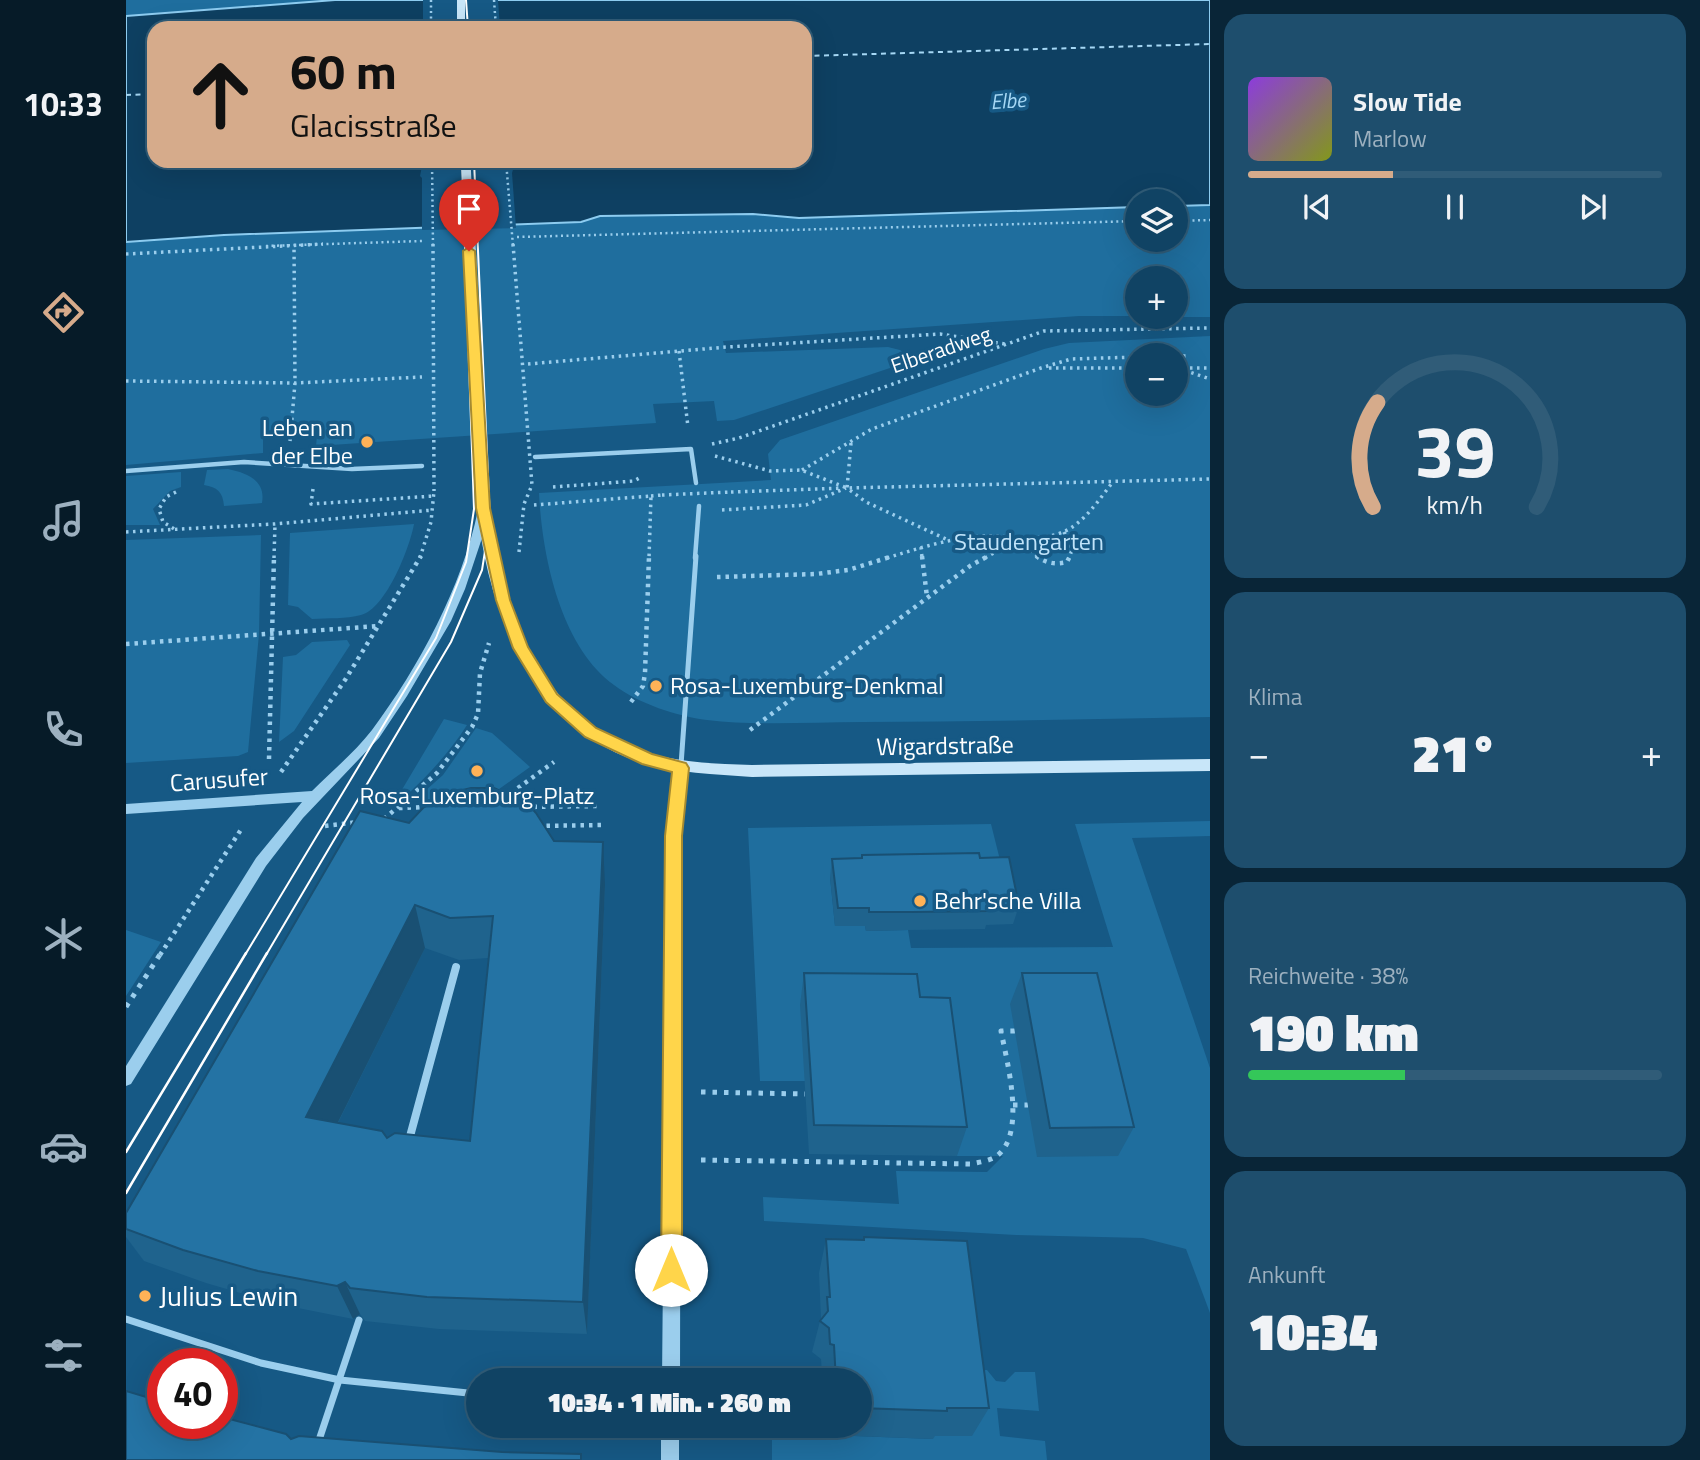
<!DOCTYPE html>
<html lang="de">
<meta charset="utf-8">
<style>
body{margin:0;font-family:"Titillium Web",sans-serif;background:#1e4e6d;color:#f1f3f6;height:100vh;display:flex;flex-direction:column;font-size:26px;white-space:nowrap}
*{box-sizing:border-box;margin:0}
p{font-size:23px;color:#9cb0bf}
.icon{flex:none;width:38px;height:38px;fill:none;stroke:currentColor;stroke-width:2;stroke-linecap:round;stroke-linejoin:round}
.map{position:relative;flex:1;overflow:hidden}
.sheet{display:flex;flex-direction:column;gap:14px;padding:14px;background:#092537;width:490px}
.sheet>*{flex:none}
.banner{position:absolute;left:21px;top:21px;width:665px;height:147px;border-radius:21px;box-shadow:0 7px 28px #0002,0 0 0 2px #305c78;background:#d6ab8b;color:#111;overflow:hidden}
.buttons{position:absolute;left:999px;top:189px;display:grid;gap:14px}
.buttons a{display:grid;place-items:center;width:63px;height:63px;border-radius:50%;background:#104364;box-shadow:0 7px 28px #0002,0 0 0 2px #305c78;font-size:35px}
.speed{position:absolute;left:21px;top:1348px;display:flex;gap:14px;font-size:35px;font-weight:700;text-align:center}
.speed>*{display:grid;place-content:center;width:91px;height:91px;border-radius:50%;background:#104364;box-shadow:0 7px 28px #0002,0 0 0 2px #305c78;line-height:1}
.speed .limit{border:10px solid #d22;background:#fff;color:#111}
.pin{position:absolute;display:grid;place-items:center;width:60px;height:60px;color:#fff;margin:-72px -30px;border-radius:50% 50% 50% 0;rotate:-45deg;box-shadow:0 0 7px #0007}
.pin .icon{rotate:45deg}
.me{position:absolute;width:77px;margin:-38px;rotate:0deg;stroke-linejoin:round;filter:drop-shadow(0 0 5px #0008)}
.turn{display:flex;align-items:center;gap:24px;height:147px;padding:0 28px;font-size:32px}
.turn .icon{width:91px;height:91px;stroke-width:2.5}
.turn b{display:block;font-size:49px;line-height:60px}
.big{font-size:52px;font-weight:800;line-height:1.1}
.sheet .tile{flex:1;display:flex;flex-direction:column;justify-content:center;gap:10px;min-width:0;padding:0 24px;border-radius:21px;background:#1e4e6d}
.sheet .dial{align-items:center;gap:0}
.dial svg{height:182px;overflow:visible;fill:none;stroke:#305c78;stroke-width:7;stroke-linecap:round;text-anchor:middle}
.dial text{fill:#f1f3f6;stroke:none}
.song{display:flex;align-items:center;gap:21px}
.cover{width:84px;height:84px;border-radius:10px;background:linear-gradient(135deg,hsl(270 70% 55%),hsl(70 70% 35%))}
.played{height:7px;border-radius:4px;background:linear-gradient(90deg,#d6ab8b 35%,#305c78 35%)}
.keys{display:flex;justify-content:space-around;direction:ltr}
.heat{display:flex;justify-content:space-between;align-items:center;font-size:38px;direction:ltr}
.charge{height:10px;border-radius:5px;background:linear-gradient(90deg,#34c759 38%,#305c78 0)}
.trip{position:absolute;left:340px;top:1368px;width:406px;height:70px;border-radius:35px;background:#104364;box-shadow:0 7px 28px #0002,0 0 0 2px #305c78;font-weight:800;line-height:70px;text-align:center}
main{display:flex;flex:1;min-height:0}
.tab-bar{display:flex;flex-direction:column;width:126px;justify-content:space-around;align-items:center;background:#061b28;color:#9cb0bf}
.tab-bar .icon{width:49px;height:49px}
.tab-bar .selected{color:#d6ab8b}
.tab-bar b{font-size:32px;color:#f1f3f6}
.map>svg:first-child{display:block}
.green{fill:#1f6e9e;fill-rule:evenodd}
.water{fill:#0e4062;stroke:#8dccf0;stroke-width:2;fill-rule:evenodd}
.pier{fill:#165985}
.lines{fill:none;stroke-linecap:round;stroke-linejoin:round}
.ferry{stroke:#a6d8f5;stroke-width:2;stroke-dasharray:5 4.5;stroke-linecap:butt}
.path-far3{stroke:#9bceed;stroke-width:2.5;stroke-dasharray:2 3.5;stroke-linecap:butt}
.path-far2{stroke:#9bceed;stroke-width:3.5;stroke-dasharray:2.5 4.5;stroke-linecap:butt}
.path-far1{stroke:#9bceed;stroke-width:4.5;stroke-dasharray:3.5 5;stroke-linecap:butt}
.path{stroke:#9bceed;stroke-width:5;stroke-dasharray:4.5 7;stroke-linecap:butt}
.service-far2{stroke:#9bceed;stroke-width:4.5}
.service-far1{stroke:#9bceed;stroke-width:5}
.service{stroke:#9bceed;stroke-width:7}
.pedestrian{stroke:#9bceed;stroke-width:8}
.tertiary{fill:#9bceed;fill-rule:evenodd}
.secondary{fill:#c8e6f9;fill-rule:evenodd}
.tram-far1{stroke:#fff;stroke-width:2}
.tram{stroke:#fff;stroke-width:2.5}
.path-bridge-far1{stroke:#9bceed;stroke-width:2.5;stroke-dasharray:2 3.5;stroke-linecap:butt}
.path-bridge{stroke:#9bceed;stroke-width:3.5;stroke-dasharray:2.5 4.5;stroke-linecap:butt}
.secondary-bridge-far1{stroke:#c8e6f9;stroke-width:9}
.secondary-bridge{stroke:#c8e6f9;stroke-width:11}
.wall{fill:#1f638d;fill-rule:evenodd}
.shaded-wall{fill:#195073}
.building{fill:#2473a4;stroke:#195073;stroke-width:2;fill-rule:evenodd}
.route{fill:#ffd54a;stroke:#a68a30;stroke-width:2}
.poi-dot{fill:#ffb257;stroke:#165985;stroke-width:2.5}
.labels{text-anchor:middle;stroke-width:7;stroke-linejoin:round;paint-order:stroke}
.far-water-label{font-size:21px;font-style:italic;fill:#a6d8f5;stroke:#165985}
.far-street-label{font-size:21px;fill:#fff;stroke:#165985}
.poi-label{font-size:24px;fill:#fff;stroke:#165985;text-anchor:start}
.park-label{font-size:24px;fill:#c0e4fa;stroke:#165985}
.street-label{font-size:24px;fill:#fff;stroke:#165985}
.near-poi-label{font-size:28px;fill:#fff;stroke:#165985;text-anchor:start}
</style>
<main>
<nav class="tab-bar">
<b>10:33</b>
<svg class="icon selected" aria-label="directions" viewBox="0 0 24 24"><path d="M12 3l9 9-9 9-9-9zM9 14v-3h6M13 9l2 2-2 2"/></svg>
<svg class="icon" aria-label="music" viewBox="0 0 24 24"><path d="M9 18V5l10-2v13"/><circle cx="6" cy="18" r="3"/><circle cx="16" cy="16" r="3"/></svg>
<svg class="icon" aria-label="phone" viewBox="0 0 24 24"><path d="M5 4h4l2 5-3 2q2 4 5 5l2-3 5 2v4C11 20 4 13 5 4z"/></svg>
<svg class="icon" aria-label="climate" viewBox="0 0 24 24"><path d="M12 3v18M4 7l16 10M4 17L20 7"/></svg>
<svg class="icon" aria-label="car" viewBox="0 0 24 24"><path d="M5 17H2v-5l4-1 3-4h7l3 4 3 1v5h-3M9 17h6M6 11h13"/><circle cx="7" cy="17" r="2"/><circle cx="17" cy="17" r="2"/></svg>
<svg class="icon" aria-label="filters" viewBox="0 0 24 24"><path d="M4 7h16M4 17h16"/><circle cx="9" cy="7" r="2"/><circle cx="15" cy="17" r="2"/></svg>
</nav>
<div class="map">
<svg width="1084" height="1460" viewBox="0 0 1084 1460">
<rect width="100%" height="100%" fill="#165985"/>
<!-- green -->
<path class="green" d="M 0,0 L 209,0 L 0,16 Z
M 1084,205 L 1084,317 L 1050,317 L 1050,278 L 1012,278 L 1011,316 L 953,316 L 597,341 L 600,353 L 762,347 L 774,350 L 781,355 L 779,361 L 770,366 L 608,420 L 591,421 L 588,401 L 527,404 L 530,423 L 190,446 L 192,426 L 137,431 L 137,453 L 0,465 L 0,242 L 98,235 L 455,222 L 474,216 L 627,214 L 673,218 L 1011,207 L 1012,240 L 1050,240 L 1050,206 Z
M 1084,336 L 1084,717 C 968,719 851,722 735,722 C 684,722 632,726 581,720 C 551,716 513,704 488,685 C 434,646 416,555 413,493 L 645,480 L 642,454 L 654,440 L 918,349 L 943,343 ZM 1012,355 L 1050,355 L 1050,394 L 1012,394 Z
M 102,469 C 121,473 140,480 136,503 L 98,506 C 97,492 91,487 78,485 L 81,470 Z
M 55,472 L 55,487 L 44,491 L 27,509 L 34,525 L 0,525 L 0,476 Z
M 288,524 C 284,547 260,609 235,615 C 220,619 202,618 186,619 L 172,607 L 162,605 L 164,533 Z
M 135,535 L 133,634 L 122,752 L 112,756 L 0,763 L 0,540 Z
M 221,640 L 224,645 L 168,731 L 153,742 L 157,657 L 170,655 L 186,642 Z
M 318,719 L 341,725 C 324,752 304,773 281,795 L 274,793 Z
M 350,728 L 366,733 L 404,767 L 359,799 L 290,799 L 317,775 Z
M 1084,821 L 1084,836 L 1006,838 L 1084,1068 L 1084,1313 L 1060,1249 L 1017,1238 L 890,1235 L 638,1221 L 637,1197 L 773,1204 L 770,1171 L 861,1172 L 877,1156 L 831,1156 L 814,1029 L 679,1081 L 634,1081 L 622,828 L 865,824 L 878,876 L 704,877 L 709,926 L 739,926 L 740,931 L 782,930 L 785,948 L 987,947 L 949,824 Z
M 0,930 L 35,942 L 0,996 Z
M 861,1370 L 870,1381 L 879,1382 L 889,1372 L 909,1372 L 913,1411 L 871,1408 L 874,1436 L 919,1441 L 921,1460 L 646,1460 L 646,1440 L 703,1435 L 807,1439 L 807,1436 L 846,1436 L 838,1371 Z"/>
<!-- water -->
<path class="water" d="M 209,0 L 1084,0 L 1084,205 L 1050,206 L 1050,201 L 1012,201 L 1011,207 L 673,218 L 627,214 L 474,216 L 455,222 L 98,235 L 0,242 L 0,16 ZM 28,28 L 679,28 L 679,161 L 28,161 Z"/>
<!-- pier -->
<path class="pier" d="M 297,0 L 372,0 L 374,28 L 297,28 Z
M 297,161 L 385,161 L 388,166 L 386,173 L 390,228 L 296,230 L 296,178 L 294,176 Z"/>
<g class="lines">
<!-- ferry -->
<path class="ferry" d="M 679,56 L 1084,44
M 0,95 L 28,94"/>
<!-- path-far3 -->
<path class="path-far3" d="M 305,0 L 305,28
M 368,0 L 370,28
M 1050,221 L 1084,220
M 391,237 L 1012,221
M 140,246 L 296,241"/>
<!-- path-far2 -->
<path class="path-far2" d="M 0,254 L 197,244
M 553,351 L 562,427
M 1050,356 L 1060,356
M 402,364 L 601,347 L 814,334 L 879,344
M 923,368 L 1012,368
M 1052,368 L 1084,379
M 1057,368 L 1084,368
M 0,381 L 169,383 L 296,377
M 164,441 L 169,383 L 168,246
M 725,443 L 721,488 L 740,502 L 822,540
M 586,444 L 613,438 L 918,331 L 1084,328
M 589,456 L 644,471 L 675,470 L 721,488 L 1084,479
M 676,470 L 746,429 L 915,368 L 945,359 L 1012,357
M 427,487 L 508,481 L 515,477
M 187,489 L 185,504 L 308,496
M 50,492 L 40,497 L 33,509 L 37,522 L 50,530
M 605,492 L 716,488
M 525,496 L 536,495
M 408,505 L 525,496 L 523,558
M 596,510 L 680,505 L 720,488
M 0,532 L 149,524 L 307,510
M 938,532 L 946,550 L 943,558
M 795,547 L 796,558
M 393,552 L 398,504 L 406,485
M 148,558 L 149,524
M 294,558 L 305,522 L 308,491
M 761,558 C 793,548 828,537 861,536 C 886,536 913,542 937,532 C 957,524 973,500 986,483
M 859,558 L 893,538 L 913,558"/>
<!-- path-far1 -->
<path class="path-far1" d="M 796,556 L 801,597
M 910,556 C 920,563 929,565 941,562 L 944,556
M 591,577 L 690,574 L 722,570 L 767,556
M 0,644 L 253,626
M 505,702 L 517,686 L 519,673 L 523,556
M 624,730 L 844,566 L 862,556
M 143,759 L 148,556
M 155,772 L 219,680 L 295,556
M 378,798 L 428,762
M 399,807 L 472,806
M 273,808 L 303,807
M 258,819 L 311,773 L 346,727 L 352,714 L 354,673 L 363,643
M 199,826 L 232,822
M 412,826 L 479,825
M 34,955 L 116,828"/>
<!-- path -->
<path class="path" d="M 0,1007 L 35,953
M 575,1092 L 679,1094
M 887,1105 L 902,1105
M 575,1160 L 845,1164 C 853,1162 865,1161 872,1155 C 900,1132 881,1062 875,1031 L 889,1031"/>
<!-- service-far2 -->
<path class="service-far2" d="M 409,457 L 565,449 L 570,483
M 0,471 L 118,462 L 226,469 L 296,466
M 569,558 L 573,506"/>
<!-- service-far1 -->
<path class="service-far1" d="M 555,765 L 570,556"/>
<!-- service -->
<path class="service" d="M 0,1319 L 135,1363 L 214,1380 L 352,1394
M 192,1443 L 233,1320"/>
<!-- pedestrian -->
<path class="pedestrian" d="M 283,1140 L 330,967"/>
<!-- tertiary -->
<path class="tertiary" d="M 357,507 L 362,510 L 357,535 L 339,589 L 325,621 L 281,696 L 253,738 L 177,818 L 140,866 L 5,1084 L 0,1086 L 0,1066 L 130,858 L 176,802 L 0,814 L 0,804 L 186,791 C 206,771 229,752 246,730 C 293,667 336,587 352,510 Z
M 554,763 L 558,765 L 560,768 L 555,836 L 554,1381 L 536,1381 L 541,836 L 548,768 L 550,765 Z
M 535,1426 L 553,1426 L 553,1460 L 535,1460 Z"/>
<!-- secondary -->
<path class="secondary" d="M 331,0 L 339,0 L 339,28 L 331,28 Z
M 356,484 L 362,488 C 367,587 407,712 509,749 C 547,762 587,764 626,765 L 1084,759 L 1084,771 L 626,777 C 584,774 540,773 500,757 C 397,716 355,591 350,488 Z"/>
<!-- tram-far1 -->
<path class="tram-far1" d="M 340,0 L 342,28
M 119,955 L 310,638 L 340,562 L 348,509 L 336,161
M 140,955 L 325,642 L 356,570 L 364,520 L 348,161"/>
<!-- tram -->
<path class="tram" d="M 0,1152 L 120,953
M 0,1193 L 141,953"/>
<!-- path-bridge-far1 -->
<path class="path-bridge-far1" d="M 306,161 L 307,246
M 380,161 L 387,246"/>
<!-- path-bridge -->
<path class="path-bridge" d="M 307,244 L 308,491
M 387,244 L 406,485
M 536,495 L 605,492"/>
<!-- secondary-bridge-far1 -->
<path class="secondary-bridge-far1" d="M 340,161 L 344,246"/>
<!-- secondary-bridge -->
<path class="secondary-bridge" d="M 344,244 L 356,488"/>
</g>
<!-- wall -->
<path class="wall" d="M 283,823 L 428,841 L 479,885 L 461,1334 L 313,1329 L 239,1321 L 234,1314 L 227,1319 L 152,1304 L 80,1283 L 18,1261 L 0,1237 L 0,1213 ZM 299,948 L 333,960 L 362,958 L 344,1141 L 261,1138 L 212,1123 Z
M 736,855 L 854,858 L 893,906 L 887,924 L 860,925 L 859,929 L 782,930 L 740,931 L 739,926 L 709,926 L 704,877 L 706,859 L 735,858 Z
M 678,973 L 794,997 L 841,1127 L 831,1156 L 683,1154 L 674,1005 Z
M 896,973 L 1008,1127 L 992,1156 L 911,1157 L 884,1004 Z
M 738,1237 L 863,1408 L 846,1436 L 809,1436 L 807,1439 L 703,1435 L 702,1426 L 733,1426 L 733,1381 L 700,1381 L 699,1375 L 696,1374 L 695,1359 L 686,1352 L 694,1321 L 695,1319 L 693,1273 L 700,1239 L 737,1240 Z"/>
<!-- shaded-wall -->
<path class="shaded-wall" d="M 477,842 L 479,885 L 461,1334 L 457,1302 Z
M 289,905 L 299,948 L 196,1154 L 180,1117 Z
M 219,1282 L 234,1314 L 227,1319 L 211,1286 Z"/>
<!-- building -->
<path class="building" d="M 345,788 L 368,788 L 400,802 L 410,813 L 428,841 L 477,842 L 457,1302 L 301,1297 L 224,1288 L 219,1282 L 211,1286 L 132,1271 L 57,1250 L 0,1229 L 0,1213 L 234,811 L 283,823 L 297,808 L 321,794 ZM 289,905 L 324,918 L 367,916 L 344,1141 L 269,1133 L 261,1138 L 256,1131 L 180,1117 Z
M 853,853 L 854,858 L 883,857 L 893,906 L 863,906 L 864,911 L 786,912 L 743,912 L 743,908 L 712,908 L 706,859 L 736,858 L 736,855 Z
M 678,973 L 791,974 L 794,997 L 824,998 L 841,1127 L 688,1125 Z
M 896,973 L 971,973 L 1008,1127 L 924,1128 Z
M 738,1237 L 841,1241 L 863,1408 L 821,1408 L 821,1411 L 733,1408 L 733,1381 L 710,1381 L 708,1345 L 704,1344 L 703,1328 L 694,1321 L 702,1311 L 701,1297 L 704,1297 L 700,1239 L 738,1240 Z
M 0,1391 L 37,1402 L 37,1423 L 96,1423 L 96,1417 L 160,1434 L 165,1439 L 173,1436 L 376,1452 L 455,1454 L 455,1460 L 0,1460 Z"/>
<!-- route -->
<path class="route" d="M 343,247 L 349,251 L 364,508 L 384,600 L 402,647 L 431,694 L 470,728 L 526,754 L 560,763 L 563,768 L 556,836 L 556,1270 L 553,1277 L 545,1281 L 538,1277 L 535,1270 L 539,836 L 546,772 L 516,764 L 459,737 L 420,702 L 387,648 L 370,600 L 350,508 L 337,251 Z"/>
<!-- markers -->
<g class="poi-dot">
<circle cx="241" cy="442" r="7"/>
<circle cx="530" cy="686" r="7"/>
<circle cx="351" cy="771" r="7"/>
<circle cx="794" cy="901" r="7"/>
<circle cx="19" cy="1296" r="7"/>
</g>
<g class="labels">
<!-- far-water labels -->
<g class="far-water-label">
<text transform="translate(882 101) rotate(-4)" y="7">Elbe</text>
</g>
<!-- far-street labels -->
<g class="far-street-label">
<text transform="translate(815 350) rotate(-19)" y="7">Elberadweg</text>
</g>
<!-- poi labels -->
<g class="poi-label">
<text x="227" y="436" text-anchor="end">Leben an<tspan x="227" dy="28">der Elbe</tspan></text>
<text x="544" y="694">Rosa-Luxemburg-Denkmal</text>
<text x="351" y="804" text-anchor="middle">Rosa-Luxemburg-Platz</text>
<text x="808" y="909">Behr'sche Villa</text>
</g>
<!-- park labels -->
<g class="park-label">
<text x="903" y="550">Staudengarten</text>
</g>
<!-- street labels -->
<g class="street-label">
<text transform="translate(819 746) rotate(-1)" y="8">Wigardstraße</text>
<text transform="translate(93 780) rotate(-4)" y="8">Carusufer</text>
</g>
<!-- near-poi labels -->
<g class="near-poi-label">
<text x="33" y="1306">Julius Lewin</text>
</g>
</g>
</svg>
<div class="buttons">
<a><svg class="icon" aria-label="layers" viewBox="0 0 24 24"><path d="M12 4l9 5-9 5-9-5zM3 14l9 5 9-5"/></svg></a>
<a>+</a>
<a>−</a>
</div>
<div class="speed"><div class="limit">40</div></div>
<div class="pin" style="left:343px;top:251px;background:#d93025"><svg class="icon" aria-label="arrive" viewBox="0 0 24 24"><path d="M6 21V4h12l-3 4 3 4H6"/></svg></div>
<svg class="me" style="left:545px;top:1270px" viewBox="-20 -20 40 40"><circle r="19" fill="#fff"/><path d="M0-13L10 11 0 6-10 11z" fill="#ffd54a"/></svg>
<div class="trip">10:34 · 1 Min. · 260 m</div>
<div class="banner">
<div class="turn"><svg class="icon" aria-label="ahead" viewBox="0 0 24 24"><path d="M12 20V5M6 11l6-6 6 6"/></svg><div><b>60 m</b>Glacisstraße</div></div>
</div>
</div>
<section class="sheet">
<div class="tile">
<div class="song"><i class="cover"></i><div><b>Slow Tide</b><p>Marlow</p></div></div>
<div class="played"></div>
<div class="keys"><svg class="icon" aria-label="previous" viewBox="0 0 24 24"><path d="M18 5L8 12l10 7zM5 5v14"/></svg><svg class="icon" aria-label="pause" viewBox="0 0 24 24"><path d="M8 5v14M16 5v14"/></svg><svg class="icon" aria-label="next" viewBox="0 0 24 24"><path d="M6 5l10 7-10 7zM19 5v14"/></svg></div>
</div>
<div class="tile dial"><svg viewBox="0 0 100 80">
<path d="M14 69A42 42 0 1 1 86 69"/>
<path d="M14 69A42 42 0 0 1 16 23" stroke="#d6ab8b"/>
<text x="50" y="56" font-size="32" font-weight="700">39</text>
<text x="50" y="72" font-size="11">km/h</text>
</svg></div>
<div class="tile"><p>Klima</p>
<div class="heat"><a>−</a><b class="big">21°</b><a>+</a></div>
</div>
<div class="tile"><p>Reichweite · 38%</p><b class="big">190 km</b><div class="charge"></div></div>
<div class="tile"><p>Ankunft</p><b class="big">10:34</b></div>
</section>
</main>
